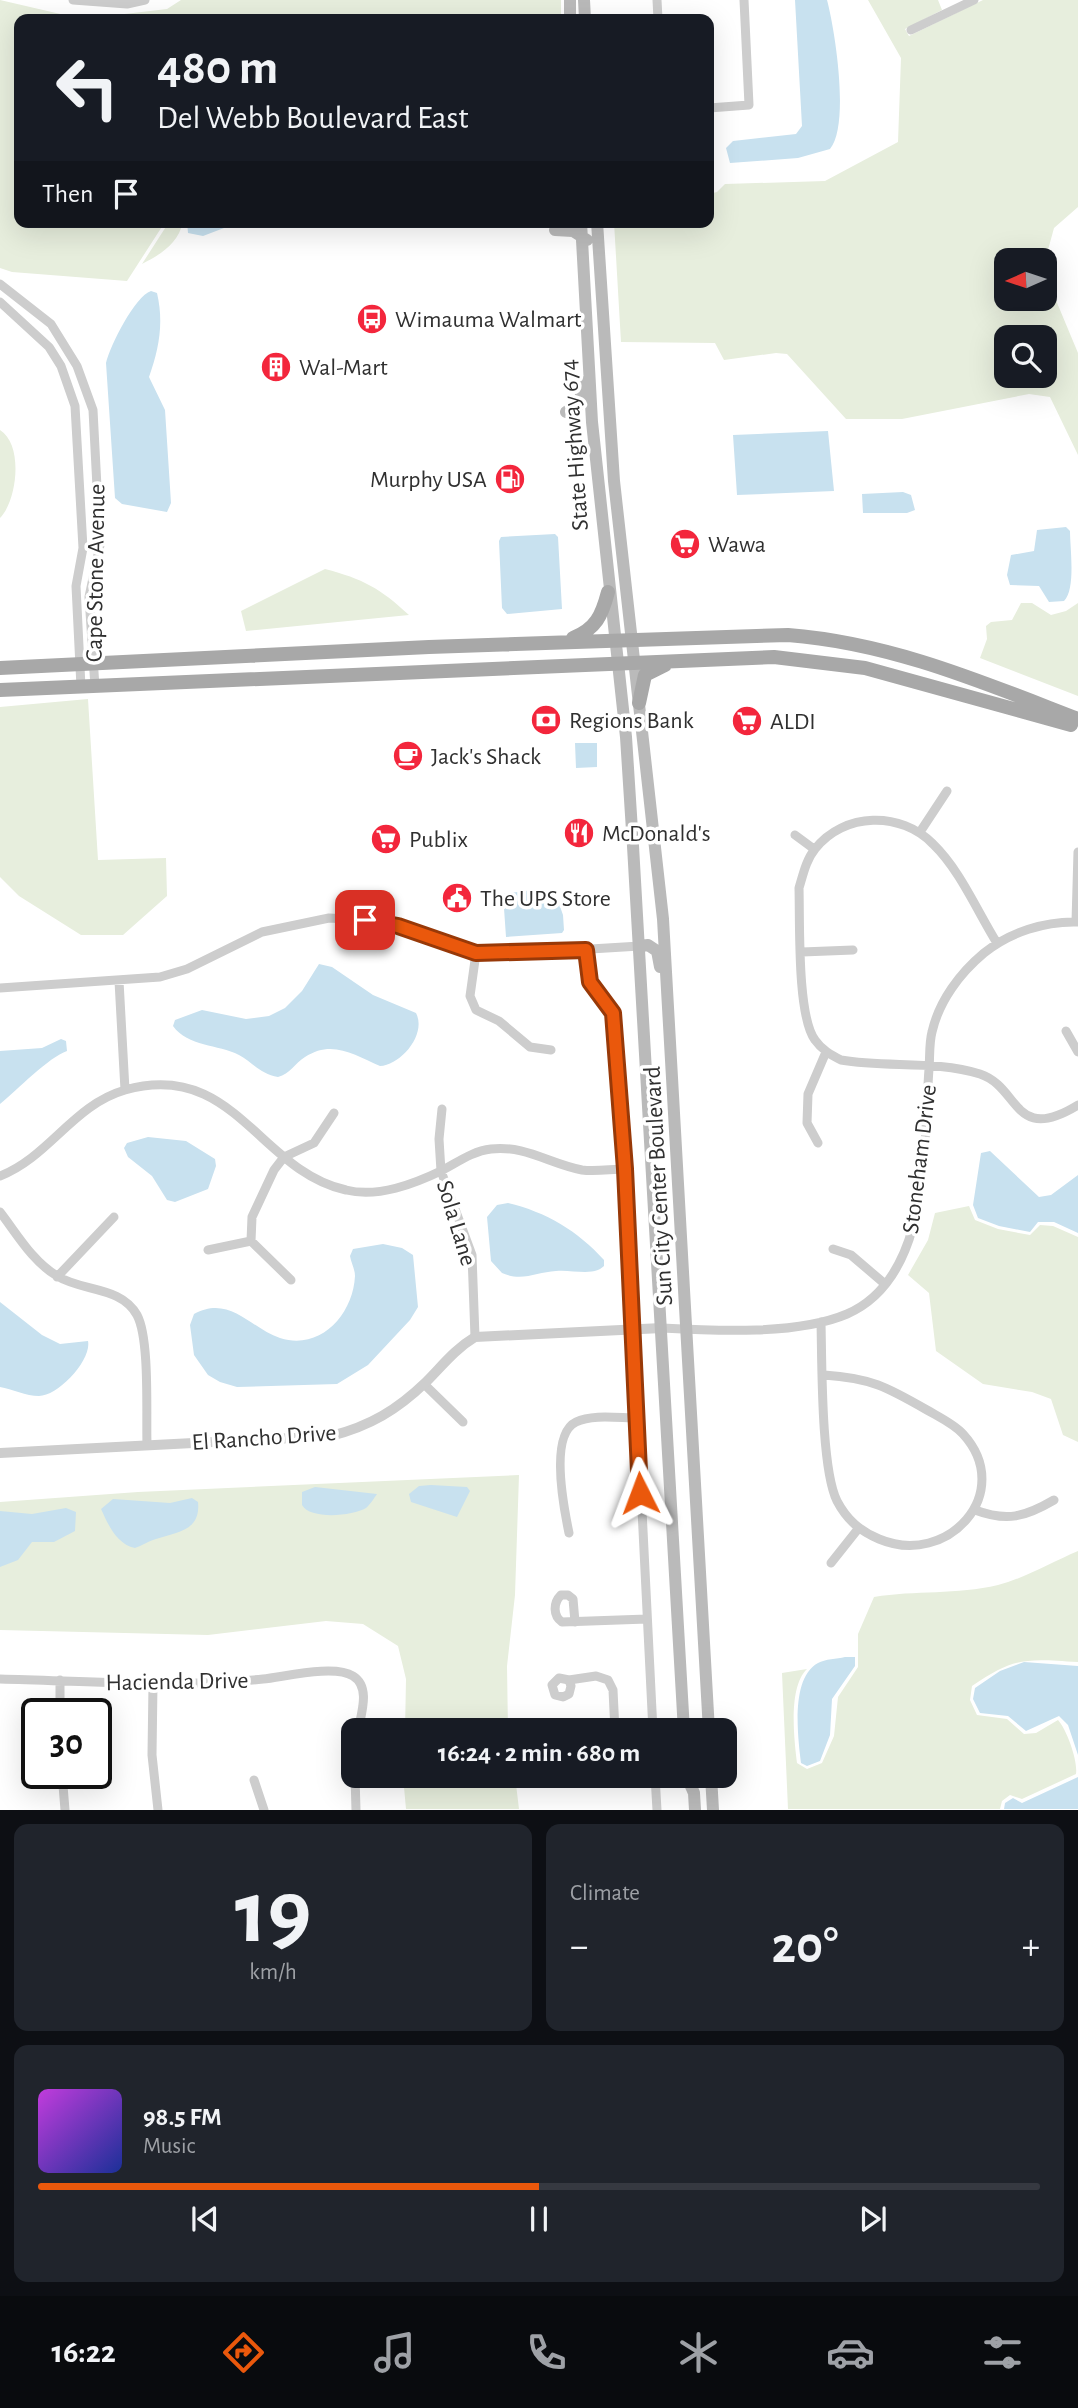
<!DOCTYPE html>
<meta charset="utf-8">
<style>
body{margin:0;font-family:"Alegreya Sans",sans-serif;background:#20242c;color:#f1f3f6;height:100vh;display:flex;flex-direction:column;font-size:26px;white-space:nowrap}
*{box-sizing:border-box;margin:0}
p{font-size:23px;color:#9ea1a6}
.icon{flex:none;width:38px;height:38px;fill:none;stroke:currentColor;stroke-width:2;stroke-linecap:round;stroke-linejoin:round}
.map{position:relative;height:1810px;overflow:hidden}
.panel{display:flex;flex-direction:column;gap:14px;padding:14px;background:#0d0f14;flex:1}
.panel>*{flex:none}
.banner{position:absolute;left:14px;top:14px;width:700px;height:214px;border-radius:14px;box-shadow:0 7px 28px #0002;background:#171b24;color:#f1f3f6;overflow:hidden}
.needle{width:46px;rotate:267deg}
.controls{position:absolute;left:994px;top:248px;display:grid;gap:14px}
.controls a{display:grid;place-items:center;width:63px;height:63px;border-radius:14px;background:#171b24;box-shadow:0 7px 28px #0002;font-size:35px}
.speed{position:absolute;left:21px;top:1698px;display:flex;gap:14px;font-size:35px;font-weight:700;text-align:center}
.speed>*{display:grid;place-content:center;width:91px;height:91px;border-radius:50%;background:#171b24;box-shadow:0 7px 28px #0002;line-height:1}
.speed .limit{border:4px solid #111;border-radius:10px;background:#fff;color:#111}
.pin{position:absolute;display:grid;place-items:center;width:60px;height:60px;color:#fff;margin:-30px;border-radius:14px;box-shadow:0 4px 10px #0006}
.me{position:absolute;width:77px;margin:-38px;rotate:357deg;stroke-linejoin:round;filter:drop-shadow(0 0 5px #0008)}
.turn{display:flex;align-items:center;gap:24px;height:147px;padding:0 28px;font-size:32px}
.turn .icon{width:91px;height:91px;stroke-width:2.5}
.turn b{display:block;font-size:49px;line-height:60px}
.then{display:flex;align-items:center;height:66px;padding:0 28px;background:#0003;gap:14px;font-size:26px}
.big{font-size:52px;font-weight:600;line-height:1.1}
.panel .card{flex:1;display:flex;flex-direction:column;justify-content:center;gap:10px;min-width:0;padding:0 24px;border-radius:14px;background:#20242c}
.panel .dial{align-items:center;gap:0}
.dial b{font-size:91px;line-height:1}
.song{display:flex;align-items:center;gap:21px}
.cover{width:84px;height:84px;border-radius:10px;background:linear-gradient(135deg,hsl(290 70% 55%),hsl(230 70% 35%))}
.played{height:7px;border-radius:4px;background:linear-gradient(90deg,#ea580c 50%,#363941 50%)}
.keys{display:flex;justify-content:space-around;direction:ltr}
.heat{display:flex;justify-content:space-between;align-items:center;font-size:38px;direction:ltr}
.panel .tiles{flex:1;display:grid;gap:14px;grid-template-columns:1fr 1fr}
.card:last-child{grid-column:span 2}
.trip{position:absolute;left:341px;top:1718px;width:396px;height:70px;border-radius:14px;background:#171b24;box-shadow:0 7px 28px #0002;font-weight:600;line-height:70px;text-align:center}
.menu{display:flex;height:112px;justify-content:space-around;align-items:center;background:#090b0e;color:#9ea1a6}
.menu .icon{width:49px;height:49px}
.menu .on{color:#ea580c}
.menu b{font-size:32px;color:#f1f3f6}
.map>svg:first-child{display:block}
.green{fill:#e7eedd;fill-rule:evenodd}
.water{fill:#c8e1ef}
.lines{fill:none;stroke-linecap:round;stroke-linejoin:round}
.minor{stroke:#cdcdcd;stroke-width:9}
.tertiary{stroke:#cdcdcd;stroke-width:10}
.secondary{stroke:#bababa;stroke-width:12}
.primary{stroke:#a8a8a8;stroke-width:14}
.route-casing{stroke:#983908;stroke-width:18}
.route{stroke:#ea580c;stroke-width:12}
.labels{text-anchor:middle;stroke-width:7;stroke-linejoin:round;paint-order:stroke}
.poi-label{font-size:24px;fill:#303030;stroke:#fff;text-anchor:start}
.street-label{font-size:24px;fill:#303030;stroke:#fff}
</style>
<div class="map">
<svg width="1078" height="1810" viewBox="0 0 1078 1810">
<rect width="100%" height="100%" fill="#fff"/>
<!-- green -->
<path class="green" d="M 0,0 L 82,19 L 167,9 L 181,0 L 561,0 L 561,19 L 19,19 L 19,222 L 165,222 L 127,281 L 12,272 L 0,268 Z
M 868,0 L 938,0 L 942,10 L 905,29 L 909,36 L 983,0 L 1078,0 L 1078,207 L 1054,228 L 1045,261 L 1006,261 L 1006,299 L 1045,299 L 1045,274 L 1078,353 L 1078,455 L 1050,397 L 1029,394 L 902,419 L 846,419 L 787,354 L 776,353 L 724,360 L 715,343 L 621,342 L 614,222 L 709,222 L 709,194 L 717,192 L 725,184 L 825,181 L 898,142 L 901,58 ZM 1006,338 L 1045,338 L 1045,376 L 1006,376 Z
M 169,222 L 183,222 C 178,244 161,254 142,264 Z
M 0,430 C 24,445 17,501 0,518 Z
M 325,569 C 363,579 380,588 409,615 L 246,631 L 241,611 Z
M 1021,603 L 1032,603 L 1051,615 L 1066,611 L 1078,603 L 1078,696 L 980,658 L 987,639 L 986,626 L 991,622 L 1012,620 Z
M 88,699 L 98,860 L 166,858 L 167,896 L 123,935 L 81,935 L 19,896 L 0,877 L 0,707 Z
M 969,1206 L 975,1220 L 998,1229 L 1030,1235 L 1040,1225 L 1053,1226 L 1078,1237 L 1078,1442 L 1063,1435 L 1051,1399 L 1032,1392 L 983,1384 L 936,1351 L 929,1293 L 908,1275 L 928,1240 L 935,1213 Z
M 519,1475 L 515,1595 L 507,1666 L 508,1731 L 405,1731 L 406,1679 L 398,1646 L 363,1624 L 326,1621 L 208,1635 L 0,1630 L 0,1502 L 138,1492 Z
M 1078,1551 L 1078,1662 C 1027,1659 1016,1656 972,1686 L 970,1700 L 977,1715 L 1007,1719 L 1024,1734 L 1036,1733 L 1058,1720 C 1067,1730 1078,1761 1076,1774 L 1022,1799 L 1010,1795 L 1002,1801 L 1000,1809 L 788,1809 L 782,1673 L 807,1669 C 788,1687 794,1739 797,1763 L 807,1769 L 822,1763 L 834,1736 L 838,1697 L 858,1667 L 858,1634 L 874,1597 C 915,1590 957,1595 998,1585 C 1025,1578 1052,1562 1078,1551 Z
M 403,1776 L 515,1776 L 519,1809 L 406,1809 Z"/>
<!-- water -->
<path class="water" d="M 795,0 L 827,0 C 835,30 850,125 830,149 L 798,158 L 730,163 L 726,148 L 733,141 L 796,134 L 802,126 Z
M 187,222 L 302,222 L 224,228 L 203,236 L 188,233 Z
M 151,291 L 157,293 C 164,323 159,349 149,377 L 165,410 L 171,503 L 167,512 L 122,504 L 115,498 L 106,363 C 110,346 135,296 151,291 Z
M 828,431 L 834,491 L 737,495 L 733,435 Z
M 903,492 L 911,495 L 915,510 L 907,513 L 863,513 L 862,494 Z
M 1066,527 L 1070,531 C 1070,548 1076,589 1064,601 L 1049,602 L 1039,586 L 1010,585 L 1007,575 L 1011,555 L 1034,551 L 1037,530 Z
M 555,534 L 558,537 L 562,609 L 507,614 L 502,608 L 499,541 L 501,537 Z
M 597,743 L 597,767 L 576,768 L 575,743 Z
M 541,889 L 555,892 L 563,915 L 564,930 L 562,933 L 506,937 L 503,894 Z
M 319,964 L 332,967 L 373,995 L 416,1013 C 427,1034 401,1065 380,1066 C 355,1055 332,1039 305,1057 C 295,1063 290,1074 278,1077 C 261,1074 253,1063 239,1055 C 218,1044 188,1047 173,1026 L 175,1020 L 202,1010 L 246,1019 L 269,1016 L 285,1008 L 302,991 Z
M 61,1039 L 66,1041 L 67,1051 C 49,1057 17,1090 0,1104 L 0,1051 L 42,1048 Z
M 148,1137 L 186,1141 L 215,1159 L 216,1166 L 208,1189 L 175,1202 L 167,1200 L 152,1176 L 128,1157 L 124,1148 L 127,1143 Z
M 990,1151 L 1039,1197 L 1051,1195 L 1078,1175 L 1078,1233 L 1054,1222 L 1038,1222 L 1030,1232 L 999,1226 L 978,1218 L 973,1205 L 981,1153 Z
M 508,1203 C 546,1212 578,1231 604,1260 L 604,1266 C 593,1277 571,1269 556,1271 C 537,1272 522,1282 502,1273 L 491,1261 L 487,1217 L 497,1205 Z
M 383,1244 L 402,1248 L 413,1255 L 418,1307 L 410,1320 L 368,1365 L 337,1384 L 237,1387 L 220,1382 L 208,1375 L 194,1355 L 190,1325 L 194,1314 C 230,1294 251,1329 280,1338 C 320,1351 353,1315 355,1276 C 355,1269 351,1263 350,1256 L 353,1249 Z
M 0,1302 L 42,1335 L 60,1344 L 88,1341 C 92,1360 58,1396 39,1396 C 26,1396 12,1389 0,1387 Z
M 431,1485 L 467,1487 L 470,1491 L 457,1517 L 411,1502 L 409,1494 L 419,1486 Z
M 315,1487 L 377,1494 C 374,1498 370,1505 366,1508 C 353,1516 310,1520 302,1505 L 302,1492 Z
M 192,1498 L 198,1502 C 201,1531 177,1532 156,1539 C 148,1541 142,1546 135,1548 C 116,1544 108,1524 101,1509 L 113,1499 L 170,1503 Z
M 66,1508 L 76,1512 L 75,1531 L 54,1542 L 32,1542 L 18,1560 L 0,1567 L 0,1511 L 32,1514 Z
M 845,1657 L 855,1657 L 855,1666 L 832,1699 L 830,1735 L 820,1761 L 807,1766 L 801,1763 C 798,1738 790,1678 818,1663 C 825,1659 837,1659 845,1657 Z
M 1024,1662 L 1078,1666 L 1078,1755 L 1068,1725 L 1059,1716 L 1026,1731 L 1008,1716 L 980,1713 L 973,1699 L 975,1688 L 1000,1671 Z
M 1078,1777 L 1078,1809 L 1004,1809 L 1005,1803 L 1013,1798 L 1022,1803 Z"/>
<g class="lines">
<!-- minor -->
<path class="minor" d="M 73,0 L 127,4 L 145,0
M 657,0 L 658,19
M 911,30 L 974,0
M 709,108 L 749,105 L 744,0
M 0,284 L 51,324 L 77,366 L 93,410 L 100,545 L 89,597 L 95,687
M 0,302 L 49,347 L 61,366 L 75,406 L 83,548 L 76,586 L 81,687
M 920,832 L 947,791
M 795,835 L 814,849
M 1076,922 L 1078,852
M 997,943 C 977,911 960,870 933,844 C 901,811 844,812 815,849 C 806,860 803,875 799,888 C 800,922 797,1016 815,1040 C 822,1050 831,1055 841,1060 C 886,1068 936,1060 980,1074 C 1020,1087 1013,1145 1078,1105
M 586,949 L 590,982 L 613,1012 L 625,1169 L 653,1731
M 802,952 L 853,950
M 476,953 L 470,996 L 476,1010 L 499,1021 L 530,1047 L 551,1050
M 119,981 L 125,1090
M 0,988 L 160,977 L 187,969 L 262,932 L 329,918 L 365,920 L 398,926 L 490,955 L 640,946
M 1066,1031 L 1078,1052
M 442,1109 L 439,1139 L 441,1171 L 472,1255 L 475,1337
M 818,1143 L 807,1123 L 808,1094 L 826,1052
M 0,1176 C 49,1157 73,1105 125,1090 C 234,1059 259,1171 346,1190 C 378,1198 414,1184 443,1170 C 458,1162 473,1151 491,1149 C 525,1145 550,1164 582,1170 C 596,1172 611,1169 625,1169
M 0,1212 C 17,1234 32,1261 57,1276 C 83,1292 121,1286 137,1315 C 150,1339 146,1415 147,1444
M 833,1249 L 851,1255 L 885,1284
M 208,1250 L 251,1241
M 57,1277 L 114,1217
M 291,1280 L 251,1241 L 252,1217 L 274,1170 L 284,1157 L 314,1143 L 334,1113
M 821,1322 C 822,1362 821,1469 837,1501 C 847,1520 860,1531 879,1539 C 948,1568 1016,1492 963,1434 C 954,1424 939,1417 927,1410 C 887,1387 871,1378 824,1375
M 662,1328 C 716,1331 798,1335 847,1314 C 932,1277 923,1146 929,1069 C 930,1057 929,1043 932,1032 C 939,1001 960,973 984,953 C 1010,932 1045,921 1078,922
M 424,1384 L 463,1422
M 975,1510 C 1007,1522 1025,1517 1054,1500
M 569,1533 C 564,1509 549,1435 576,1422 C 592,1414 619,1418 637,1418
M 831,1563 L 858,1529
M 575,1622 L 573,1599 L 568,1595 L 561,1595 C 553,1603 553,1616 562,1622 L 647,1619
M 0,1679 C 88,1681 175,1688 263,1679 C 284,1677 334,1664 353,1676 C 371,1687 361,1714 358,1731
M 569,1680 L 571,1686 L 569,1694 L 563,1697 L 555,1695 L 552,1685 L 559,1678 L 569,1680 L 596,1676 L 608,1680 L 613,1690 L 615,1731
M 153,1684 L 152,1755 L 158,1810
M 60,1713 L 60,1680
M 638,1731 L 653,1730
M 62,1773 L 65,1810
M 355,1776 L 356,1810
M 655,1776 L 657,1810
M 254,1780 L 264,1810"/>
<!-- tertiary -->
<path class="tertiary" d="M 0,1453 L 331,1436 C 370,1426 397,1410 426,1382 C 442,1366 455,1349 475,1337 L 662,1328"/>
<!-- secondary -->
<path class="secondary" d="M 584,0 L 585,19
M 570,19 L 570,0
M 581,222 L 592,422 L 626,737 L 633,846 L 684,1731
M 597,222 L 614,481 L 663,919 L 709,1731
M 555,230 L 573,231 L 587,240
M 566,412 L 580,404 L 582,382
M 640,946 L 648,945 L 657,951 L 660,967
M 711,1776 L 713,1810
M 687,1777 L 694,1793 L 695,1810"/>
<!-- primary -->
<path class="primary" d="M 573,638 C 596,629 602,615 608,592
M 0,668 L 429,647 L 788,635 C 891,643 982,682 1078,719
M 0,690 L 774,657 L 865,668 L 1071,725
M 639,703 L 645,675 L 665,665"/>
</g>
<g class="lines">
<!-- route casing -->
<g class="route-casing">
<path id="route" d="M 365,920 L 398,926 L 476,953 L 586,950 L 590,982 L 613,1013 L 625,1169 L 640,1493"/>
</g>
<!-- route -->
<use href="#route" class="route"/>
</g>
<!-- icons -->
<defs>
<g id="bus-disc" transform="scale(1.575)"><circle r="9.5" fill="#f3263c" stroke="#fff"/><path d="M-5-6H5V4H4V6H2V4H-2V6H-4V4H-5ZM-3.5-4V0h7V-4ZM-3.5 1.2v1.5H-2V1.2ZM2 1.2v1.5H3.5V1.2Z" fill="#fff"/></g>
<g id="building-disc" transform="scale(1.575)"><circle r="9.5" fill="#f3263c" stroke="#fff"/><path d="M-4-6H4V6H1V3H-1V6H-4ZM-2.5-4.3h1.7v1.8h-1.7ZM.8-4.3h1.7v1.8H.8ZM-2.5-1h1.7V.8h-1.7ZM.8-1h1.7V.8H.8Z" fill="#fff"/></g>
<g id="fuel-disc" transform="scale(1.575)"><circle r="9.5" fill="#f3263c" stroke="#fff"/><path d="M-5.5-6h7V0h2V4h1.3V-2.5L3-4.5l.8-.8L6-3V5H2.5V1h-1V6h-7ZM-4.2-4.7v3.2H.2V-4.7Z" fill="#fff"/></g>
<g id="supermarket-disc" transform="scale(1.575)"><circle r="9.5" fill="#f3263c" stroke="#fff"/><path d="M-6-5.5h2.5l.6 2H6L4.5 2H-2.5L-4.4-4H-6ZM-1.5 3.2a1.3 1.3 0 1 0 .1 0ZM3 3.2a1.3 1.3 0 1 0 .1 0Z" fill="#fff"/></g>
<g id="bank-disc" transform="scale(1.575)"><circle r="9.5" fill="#f3263c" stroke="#fff"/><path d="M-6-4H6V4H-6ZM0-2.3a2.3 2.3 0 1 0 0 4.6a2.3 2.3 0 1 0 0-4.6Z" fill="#fff"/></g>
<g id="cafe-disc" transform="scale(1.575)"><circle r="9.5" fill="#f3263c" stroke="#fff"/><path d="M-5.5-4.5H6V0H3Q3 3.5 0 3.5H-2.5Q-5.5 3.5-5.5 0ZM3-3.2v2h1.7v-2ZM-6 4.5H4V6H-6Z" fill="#fff"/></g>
<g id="restaurant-disc" transform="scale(1.575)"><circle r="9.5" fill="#f3263c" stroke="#fff"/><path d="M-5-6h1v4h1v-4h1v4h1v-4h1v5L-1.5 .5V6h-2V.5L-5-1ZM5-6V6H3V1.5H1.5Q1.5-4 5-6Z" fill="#fff"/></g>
<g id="civic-disc" transform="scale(1.575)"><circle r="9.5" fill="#f3263c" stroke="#fff"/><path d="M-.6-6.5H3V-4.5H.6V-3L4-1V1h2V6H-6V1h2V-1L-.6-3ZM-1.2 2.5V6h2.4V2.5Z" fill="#fff"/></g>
</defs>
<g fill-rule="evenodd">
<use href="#bus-disc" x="372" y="319"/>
<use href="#building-disc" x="276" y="367"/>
<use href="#fuel-disc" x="510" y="479"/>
<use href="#supermarket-disc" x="685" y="544"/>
<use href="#bank-disc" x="546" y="720"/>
<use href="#supermarket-disc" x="747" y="721"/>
<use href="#cafe-disc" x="408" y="756"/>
<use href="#restaurant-disc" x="579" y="833"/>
<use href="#supermarket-disc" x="386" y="839"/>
<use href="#civic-disc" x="457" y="898"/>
</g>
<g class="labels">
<!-- poi labels -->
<g class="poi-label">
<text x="395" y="327">Wimauma Walmart</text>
<text x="299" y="375">Wal-Mart</text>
<text x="487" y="487" text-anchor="end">Murphy USA</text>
<text x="708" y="552">Wawa</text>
<text x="569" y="728">Regions Bank</text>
<text x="770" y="729">ALDI</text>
<text x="431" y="764">Jack's Shack</text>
<text x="602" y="841">McDonald's</text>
<text x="409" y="847">Publix</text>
<text x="480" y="906">The UPS Store</text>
</g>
<!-- street labels -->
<g class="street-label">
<text transform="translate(574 445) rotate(-94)" y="8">State Highway 674</text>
<text transform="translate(95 573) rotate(-89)" y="8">Cape Stone Avenue</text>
<text transform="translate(919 1159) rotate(-83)" y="8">Stoneham Drive</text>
<text transform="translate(658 1186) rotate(-93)" y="8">Sun City Center Boulevard</text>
<text transform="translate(457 1223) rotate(73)" y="8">Sola Lane</text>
<text transform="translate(264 1437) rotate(-4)" y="8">El Rancho Drive</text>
<text transform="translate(177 1681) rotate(-1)" y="8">Hacienda Drive</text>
</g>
</g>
</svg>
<div class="controls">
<a><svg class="needle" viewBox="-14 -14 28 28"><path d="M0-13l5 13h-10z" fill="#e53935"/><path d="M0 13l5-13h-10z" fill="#9ea1a6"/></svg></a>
<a><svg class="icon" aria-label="search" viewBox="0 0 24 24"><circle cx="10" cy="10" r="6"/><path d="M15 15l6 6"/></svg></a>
</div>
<div class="speed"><div class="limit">30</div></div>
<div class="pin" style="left:365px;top:920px;background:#d93025"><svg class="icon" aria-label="arrive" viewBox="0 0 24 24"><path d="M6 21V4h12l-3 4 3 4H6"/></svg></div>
<svg class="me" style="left:640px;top:1493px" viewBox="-20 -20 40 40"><path d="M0-17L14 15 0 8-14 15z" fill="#ea580c" stroke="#fff" stroke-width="4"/></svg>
<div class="trip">16:24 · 2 min · 680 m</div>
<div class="banner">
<div class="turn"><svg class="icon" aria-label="left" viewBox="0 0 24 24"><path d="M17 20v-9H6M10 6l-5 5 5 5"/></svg><div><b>480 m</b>Del Webb Boulevard East</div></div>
<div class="then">Then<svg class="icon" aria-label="arrive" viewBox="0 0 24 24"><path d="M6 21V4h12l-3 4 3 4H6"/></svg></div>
</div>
</div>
<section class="panel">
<div class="tiles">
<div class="card dial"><b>19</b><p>km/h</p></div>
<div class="card"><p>Climate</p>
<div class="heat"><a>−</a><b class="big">20°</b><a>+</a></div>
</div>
<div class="card">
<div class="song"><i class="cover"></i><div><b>98.5 FM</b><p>Music</p></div></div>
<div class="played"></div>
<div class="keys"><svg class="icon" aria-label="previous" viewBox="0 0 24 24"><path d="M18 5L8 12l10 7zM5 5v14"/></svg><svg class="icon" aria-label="pause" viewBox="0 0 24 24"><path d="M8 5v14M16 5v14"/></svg><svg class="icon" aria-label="next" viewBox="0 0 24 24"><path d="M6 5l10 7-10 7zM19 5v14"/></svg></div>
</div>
</div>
</section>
<nav class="menu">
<b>16:22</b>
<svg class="icon on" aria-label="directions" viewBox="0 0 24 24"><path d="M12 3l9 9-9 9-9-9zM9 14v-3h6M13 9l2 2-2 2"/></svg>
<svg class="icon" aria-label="music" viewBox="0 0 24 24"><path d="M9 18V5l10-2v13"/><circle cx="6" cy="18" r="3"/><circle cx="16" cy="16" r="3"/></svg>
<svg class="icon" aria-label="phone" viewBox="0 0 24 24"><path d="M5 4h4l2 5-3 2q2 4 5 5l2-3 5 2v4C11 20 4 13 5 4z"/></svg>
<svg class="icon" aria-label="climate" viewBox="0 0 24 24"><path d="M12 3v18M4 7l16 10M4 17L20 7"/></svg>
<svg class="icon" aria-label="car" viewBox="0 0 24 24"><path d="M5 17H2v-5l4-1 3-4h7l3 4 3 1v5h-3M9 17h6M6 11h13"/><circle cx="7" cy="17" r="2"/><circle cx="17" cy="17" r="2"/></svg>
<svg class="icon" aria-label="filters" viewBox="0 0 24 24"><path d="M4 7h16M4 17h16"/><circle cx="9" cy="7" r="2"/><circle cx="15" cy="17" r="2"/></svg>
</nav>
